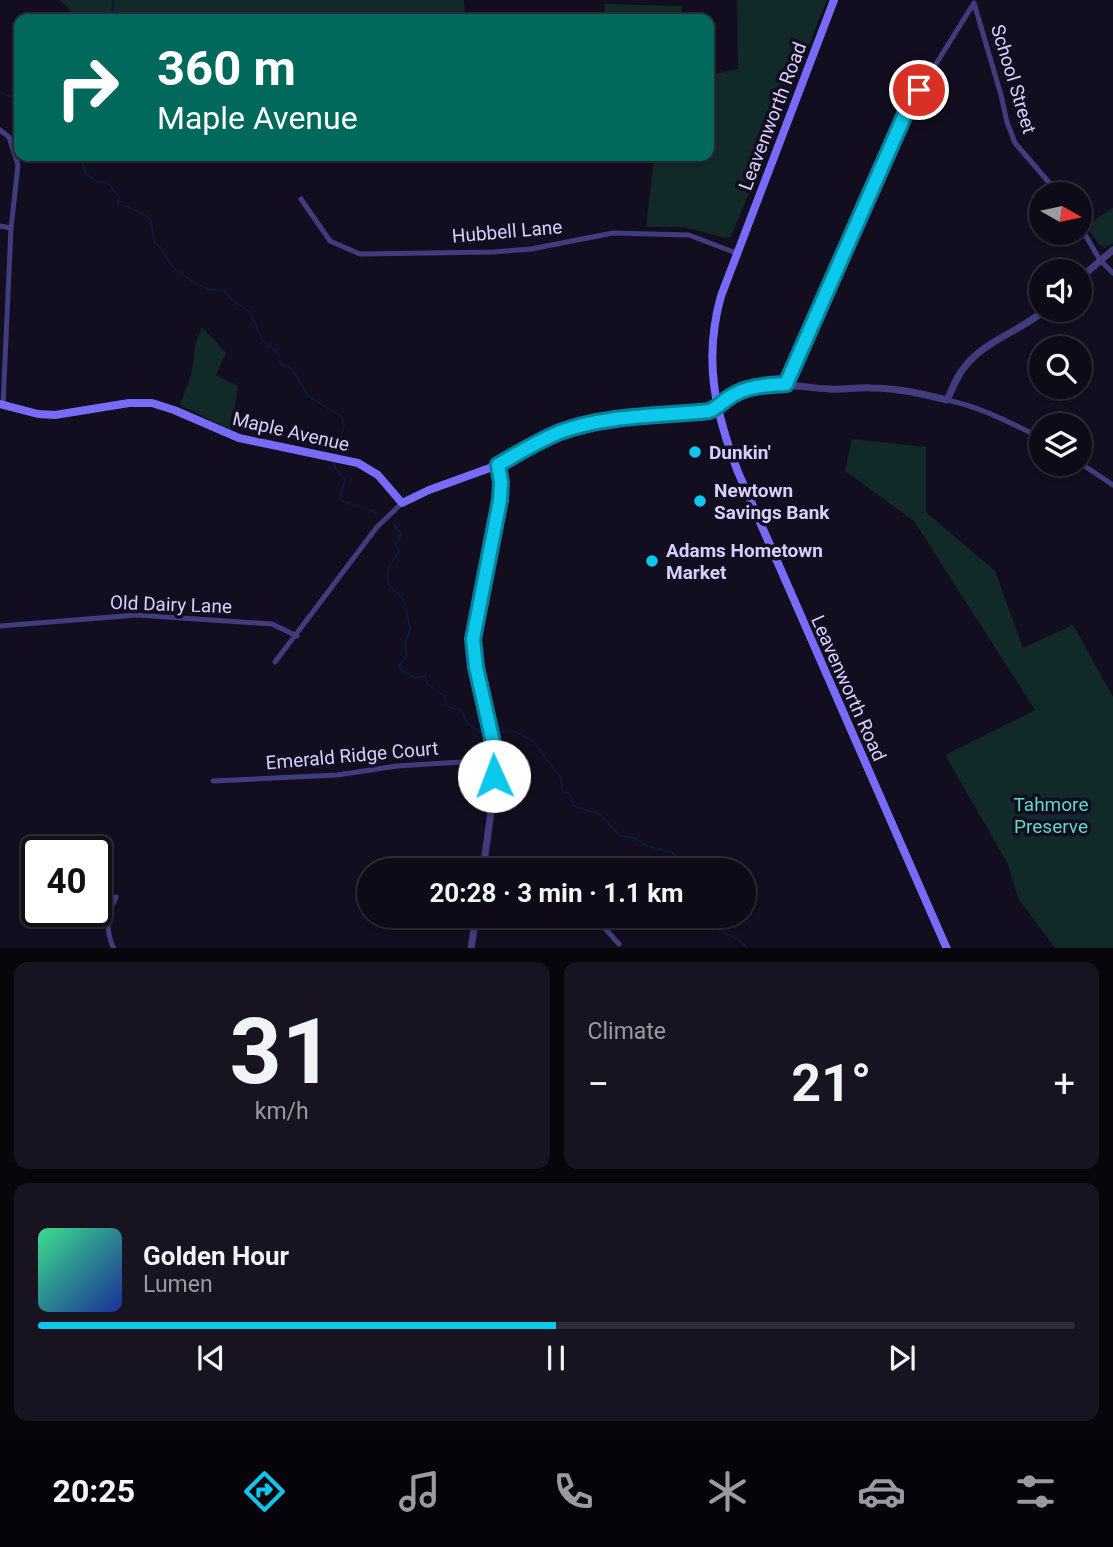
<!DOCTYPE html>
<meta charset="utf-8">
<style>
body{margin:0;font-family:Roboto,sans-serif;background:#171321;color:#f1f3f6;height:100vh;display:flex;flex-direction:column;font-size:26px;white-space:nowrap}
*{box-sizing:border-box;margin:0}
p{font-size:23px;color:#9b9aa2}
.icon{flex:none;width:38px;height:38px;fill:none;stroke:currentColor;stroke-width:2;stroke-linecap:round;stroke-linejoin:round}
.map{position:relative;height:948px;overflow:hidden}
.panel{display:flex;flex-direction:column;gap:14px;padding:14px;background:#08060d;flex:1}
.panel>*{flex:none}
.guide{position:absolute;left:14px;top:14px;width:700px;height:147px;border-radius:14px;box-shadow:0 2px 5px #0004,0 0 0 2px #2e2b37;background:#00695c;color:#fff;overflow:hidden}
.needle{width:46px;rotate:99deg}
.fabs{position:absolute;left:1029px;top:182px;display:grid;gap:14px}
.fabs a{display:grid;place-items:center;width:63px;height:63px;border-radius:50%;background:#0e0a18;box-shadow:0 2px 5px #0004,0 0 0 2px #2e2b37;font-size:35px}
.speed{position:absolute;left:21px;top:836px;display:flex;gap:14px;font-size:35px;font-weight:700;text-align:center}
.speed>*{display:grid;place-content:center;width:91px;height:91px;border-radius:50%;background:#0e0a18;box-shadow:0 2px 5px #0004,0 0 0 2px #2e2b37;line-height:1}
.speed .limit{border:4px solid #111;border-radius:10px;background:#fff;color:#111}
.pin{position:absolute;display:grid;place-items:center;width:60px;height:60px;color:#fff;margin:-30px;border:4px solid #fff;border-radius:50%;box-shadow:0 2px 7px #0007}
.me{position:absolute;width:77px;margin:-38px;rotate:358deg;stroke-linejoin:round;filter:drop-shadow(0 0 5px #0008)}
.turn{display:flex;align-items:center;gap:24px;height:147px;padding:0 28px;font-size:32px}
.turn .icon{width:91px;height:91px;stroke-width:2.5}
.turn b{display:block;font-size:49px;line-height:60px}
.big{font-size:52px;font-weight:700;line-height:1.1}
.panel .tile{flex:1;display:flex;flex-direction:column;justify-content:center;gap:10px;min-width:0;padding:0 24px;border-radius:14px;background:#171321}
.panel .dial{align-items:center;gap:0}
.dial b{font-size:91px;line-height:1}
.song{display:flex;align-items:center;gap:21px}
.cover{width:84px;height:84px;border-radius:10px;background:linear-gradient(135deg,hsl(150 70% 55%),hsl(230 70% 35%))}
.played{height:7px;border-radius:4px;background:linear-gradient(90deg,#0bc8ec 50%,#2e2b37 50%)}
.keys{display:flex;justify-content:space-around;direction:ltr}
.heat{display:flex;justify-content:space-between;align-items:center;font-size:38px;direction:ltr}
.panel .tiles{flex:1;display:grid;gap:14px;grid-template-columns:1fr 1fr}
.tile:last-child{grid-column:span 2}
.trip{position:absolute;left:357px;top:858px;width:399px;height:70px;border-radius:35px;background:#0e0a18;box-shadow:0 2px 5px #0004,0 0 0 2px #2e2b37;font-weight:700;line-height:70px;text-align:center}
.tab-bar{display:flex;height:112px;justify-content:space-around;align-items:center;background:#06040a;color:#9b9aa2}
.tab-bar .icon{width:49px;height:49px}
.tab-bar .on{color:#0bc8ec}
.tab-bar b{font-size:32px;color:#f1f3f6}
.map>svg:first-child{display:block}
.green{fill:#112929}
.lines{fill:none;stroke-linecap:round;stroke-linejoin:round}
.stream{stroke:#0b1a3b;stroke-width:2}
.minor{stroke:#423b7d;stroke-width:5}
.tertiary{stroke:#423b7d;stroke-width:7}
.secondary{stroke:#776bf8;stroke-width:8}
.route-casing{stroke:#078299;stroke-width:18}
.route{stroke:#0bc8ec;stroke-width:12}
.poi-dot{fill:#0bc8ec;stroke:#120e20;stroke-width:2.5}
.labels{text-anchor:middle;stroke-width:7;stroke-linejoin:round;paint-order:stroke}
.street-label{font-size:19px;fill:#d7cffd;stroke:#120e20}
.poi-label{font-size:19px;font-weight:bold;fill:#d7cffd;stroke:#120e20;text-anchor:start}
.park-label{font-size:19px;fill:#5fd9c2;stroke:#120e20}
</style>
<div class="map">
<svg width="1113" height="949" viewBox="0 0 1113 949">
<rect width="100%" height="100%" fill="#120e20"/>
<!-- green -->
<path class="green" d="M 60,0 L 464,0 L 465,19 L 75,19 L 76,16 Z
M 737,0 L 827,0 L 731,237 L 726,238 L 683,227 L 646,227 L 654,157 L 645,156 L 709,156 L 709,75 L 738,69 Z
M 604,4 L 682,6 L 682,19 L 605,19 Z
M 1113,208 L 1113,243 L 1105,248 L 1099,244 L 1085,226 Z
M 202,327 L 226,353 L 216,375 L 238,386 L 231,430 L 180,405 L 191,375 L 196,342 Z
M 852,439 L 926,447 L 926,512 L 995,571 L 1023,648 L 1073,625 L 1113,697 L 1113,948 L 1055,948 L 1018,898 L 1008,864 L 945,755 L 1035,710 L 914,521 L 845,471 Z"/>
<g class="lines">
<!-- stream -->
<path class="stream" d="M 112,19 L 113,0
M 0,92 L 12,97 L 19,111
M 79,156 L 87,175 L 96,181 L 109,184 L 119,197 L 118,204 C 129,207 143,213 151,220 L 154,242 C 164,248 166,260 174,268 C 179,274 206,290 213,290 C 217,291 220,290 224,290 L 231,299 L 250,312 L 262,340 L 278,353 L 281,364 L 292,369 L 308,396 L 342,417 L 344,427 L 336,449
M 334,462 L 335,468 L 345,480 L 340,495 L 341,500 C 353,506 365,507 377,513
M 393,523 L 401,534 L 396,545 L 399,551 L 388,568 L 387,577 L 389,585 L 403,599 L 406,607 L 410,630 L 405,643 L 407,656 L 399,665 L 401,670 L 415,678 L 425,676 L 428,685 L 445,696 L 446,705 L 451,708 L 461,710 L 468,724 L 484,734
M 498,733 L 514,731 L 533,741 L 561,778 L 562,791 L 570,794 L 574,806 L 600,814 L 619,835 L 637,839 L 645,845 L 673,853 L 676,857 L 675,870
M 709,915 C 717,939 735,931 748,949"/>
<!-- minor -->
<path class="minor" d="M 974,3 L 1001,95 L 1007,122 L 1015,143 L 1059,194
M 0,130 L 9,137 L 18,165 L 11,228 L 3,405
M 301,199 L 330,241 L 360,254 L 493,252 L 531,249 L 613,233 L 689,235 L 736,253
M 0,226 L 11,228
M 1080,226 L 1100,260 L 1113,273
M 786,384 L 906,112 L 974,3
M 947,400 C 981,407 1011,423 1041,438
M 1080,463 L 1113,485
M 0,626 L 137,615 L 272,624 L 297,636
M 275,662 L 377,527 L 402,503
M 213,781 L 337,775 L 397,766 L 494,760
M 593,915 L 619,944
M 114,949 C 105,930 107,915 116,897"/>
<!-- tertiary -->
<path class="tertiary" d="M 1080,278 L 1113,250
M 716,409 C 750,375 786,386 829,389 C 843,390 858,387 872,388 C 898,388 922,394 947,400 C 952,390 956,378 963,369 C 983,341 1019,332 1045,310
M 483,870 L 493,797 L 494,760 L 492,739 L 476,667 L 473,639 L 500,500 L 501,482 L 498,465
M 471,949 L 476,915"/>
<!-- secondary -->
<path class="secondary" d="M 834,0 L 721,296 C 703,360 715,412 738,472 L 947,949
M 0,404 L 38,414 L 55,415 L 129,403 L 152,403 L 174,410 L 239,438 L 358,463 L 378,475 L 402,503 L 429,490 L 498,465 L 562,432 L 602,422 L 716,409"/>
</g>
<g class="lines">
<!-- route casing -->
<g class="route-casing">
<path id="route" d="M 494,776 L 492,738 L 476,667 L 473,639 L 500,500 L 501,482 L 498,465 C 518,453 538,441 560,432 C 606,415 660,416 709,411 C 717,408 720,404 727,399 C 744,386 766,385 786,384 L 906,112 L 919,90"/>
</g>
<!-- route -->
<use href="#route" class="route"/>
</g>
<!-- markers -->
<g class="poi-dot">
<circle cx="695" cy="452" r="7"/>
<circle cx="700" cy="501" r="7"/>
<circle cx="652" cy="561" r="7"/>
</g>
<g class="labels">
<!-- street labels -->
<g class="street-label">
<text transform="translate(1014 79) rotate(73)" y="7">School Street</text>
<text transform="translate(772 116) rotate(-69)" y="7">Leavenworth Road</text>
<text transform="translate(507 231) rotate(-5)" y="7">Hubbell Lane</text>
<text transform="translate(291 431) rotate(13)" y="7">Maple Avenue</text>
<text transform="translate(171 604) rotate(2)" y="7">Old Dairy Lane</text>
<text transform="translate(849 688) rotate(66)" y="7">Leavenworth Road</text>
<text transform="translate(352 755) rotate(-5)" y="7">Emerald Ridge Court</text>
</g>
<!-- poi labels -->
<g class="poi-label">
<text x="709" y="459">Dunkin'</text>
<text x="714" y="497">Newtown<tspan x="714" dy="22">Savings Bank</tspan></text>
<text x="666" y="557">Adams Hometown<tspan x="666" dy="22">Market</tspan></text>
</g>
<!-- park labels -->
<g class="park-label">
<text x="1051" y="811">Tahmore<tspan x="1051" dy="22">Preserve</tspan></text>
</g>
</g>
</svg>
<div class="fabs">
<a><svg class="needle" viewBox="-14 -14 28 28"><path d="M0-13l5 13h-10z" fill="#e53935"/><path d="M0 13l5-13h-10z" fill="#9b9aa2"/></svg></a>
<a><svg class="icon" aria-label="sound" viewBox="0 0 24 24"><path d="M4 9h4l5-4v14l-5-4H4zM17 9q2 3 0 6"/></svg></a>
<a><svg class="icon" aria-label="search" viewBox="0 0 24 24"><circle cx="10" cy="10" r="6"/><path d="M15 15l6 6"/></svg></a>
<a><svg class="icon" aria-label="layers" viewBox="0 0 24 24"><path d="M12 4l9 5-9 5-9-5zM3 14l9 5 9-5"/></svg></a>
</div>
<div class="speed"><div class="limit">40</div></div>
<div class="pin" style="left:919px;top:90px;background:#d93025"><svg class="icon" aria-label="arrive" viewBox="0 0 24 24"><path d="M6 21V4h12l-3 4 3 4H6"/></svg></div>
<svg class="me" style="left:494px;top:776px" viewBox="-20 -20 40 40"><circle r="19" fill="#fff"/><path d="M0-13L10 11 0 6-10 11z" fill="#0bc8ec"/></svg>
<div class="trip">20:28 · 3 min · 1.1 km</div>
<div class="guide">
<div class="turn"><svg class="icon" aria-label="right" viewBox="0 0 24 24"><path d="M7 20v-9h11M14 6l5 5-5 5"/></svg><div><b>360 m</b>Maple Avenue</div></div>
</div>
</div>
<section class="panel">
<div class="tiles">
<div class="tile dial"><b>31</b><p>km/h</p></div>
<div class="tile"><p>Climate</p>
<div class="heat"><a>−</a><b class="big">21°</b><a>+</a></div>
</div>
<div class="tile">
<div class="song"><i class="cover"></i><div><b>Golden Hour</b><p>Lumen</p></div></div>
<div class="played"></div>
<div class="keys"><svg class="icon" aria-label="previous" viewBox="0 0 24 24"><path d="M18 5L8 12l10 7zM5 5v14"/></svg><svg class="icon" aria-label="pause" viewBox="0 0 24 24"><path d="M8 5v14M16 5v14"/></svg><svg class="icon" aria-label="next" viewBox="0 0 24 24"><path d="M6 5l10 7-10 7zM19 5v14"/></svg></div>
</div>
</div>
</section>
<nav class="tab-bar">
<b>20:25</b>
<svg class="icon on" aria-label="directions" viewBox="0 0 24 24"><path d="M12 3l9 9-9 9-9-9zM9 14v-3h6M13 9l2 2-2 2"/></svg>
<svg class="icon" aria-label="music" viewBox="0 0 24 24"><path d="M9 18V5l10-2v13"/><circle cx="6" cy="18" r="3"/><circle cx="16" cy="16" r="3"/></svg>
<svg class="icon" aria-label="phone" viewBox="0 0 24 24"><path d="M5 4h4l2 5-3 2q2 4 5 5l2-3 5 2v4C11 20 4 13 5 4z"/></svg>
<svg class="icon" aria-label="climate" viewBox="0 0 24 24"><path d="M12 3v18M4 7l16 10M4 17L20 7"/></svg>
<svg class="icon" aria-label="car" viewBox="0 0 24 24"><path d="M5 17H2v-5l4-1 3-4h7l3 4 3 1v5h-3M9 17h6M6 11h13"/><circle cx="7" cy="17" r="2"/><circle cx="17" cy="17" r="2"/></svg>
<svg class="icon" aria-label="filters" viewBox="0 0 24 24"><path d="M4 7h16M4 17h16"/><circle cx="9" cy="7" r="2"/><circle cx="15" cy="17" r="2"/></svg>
</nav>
